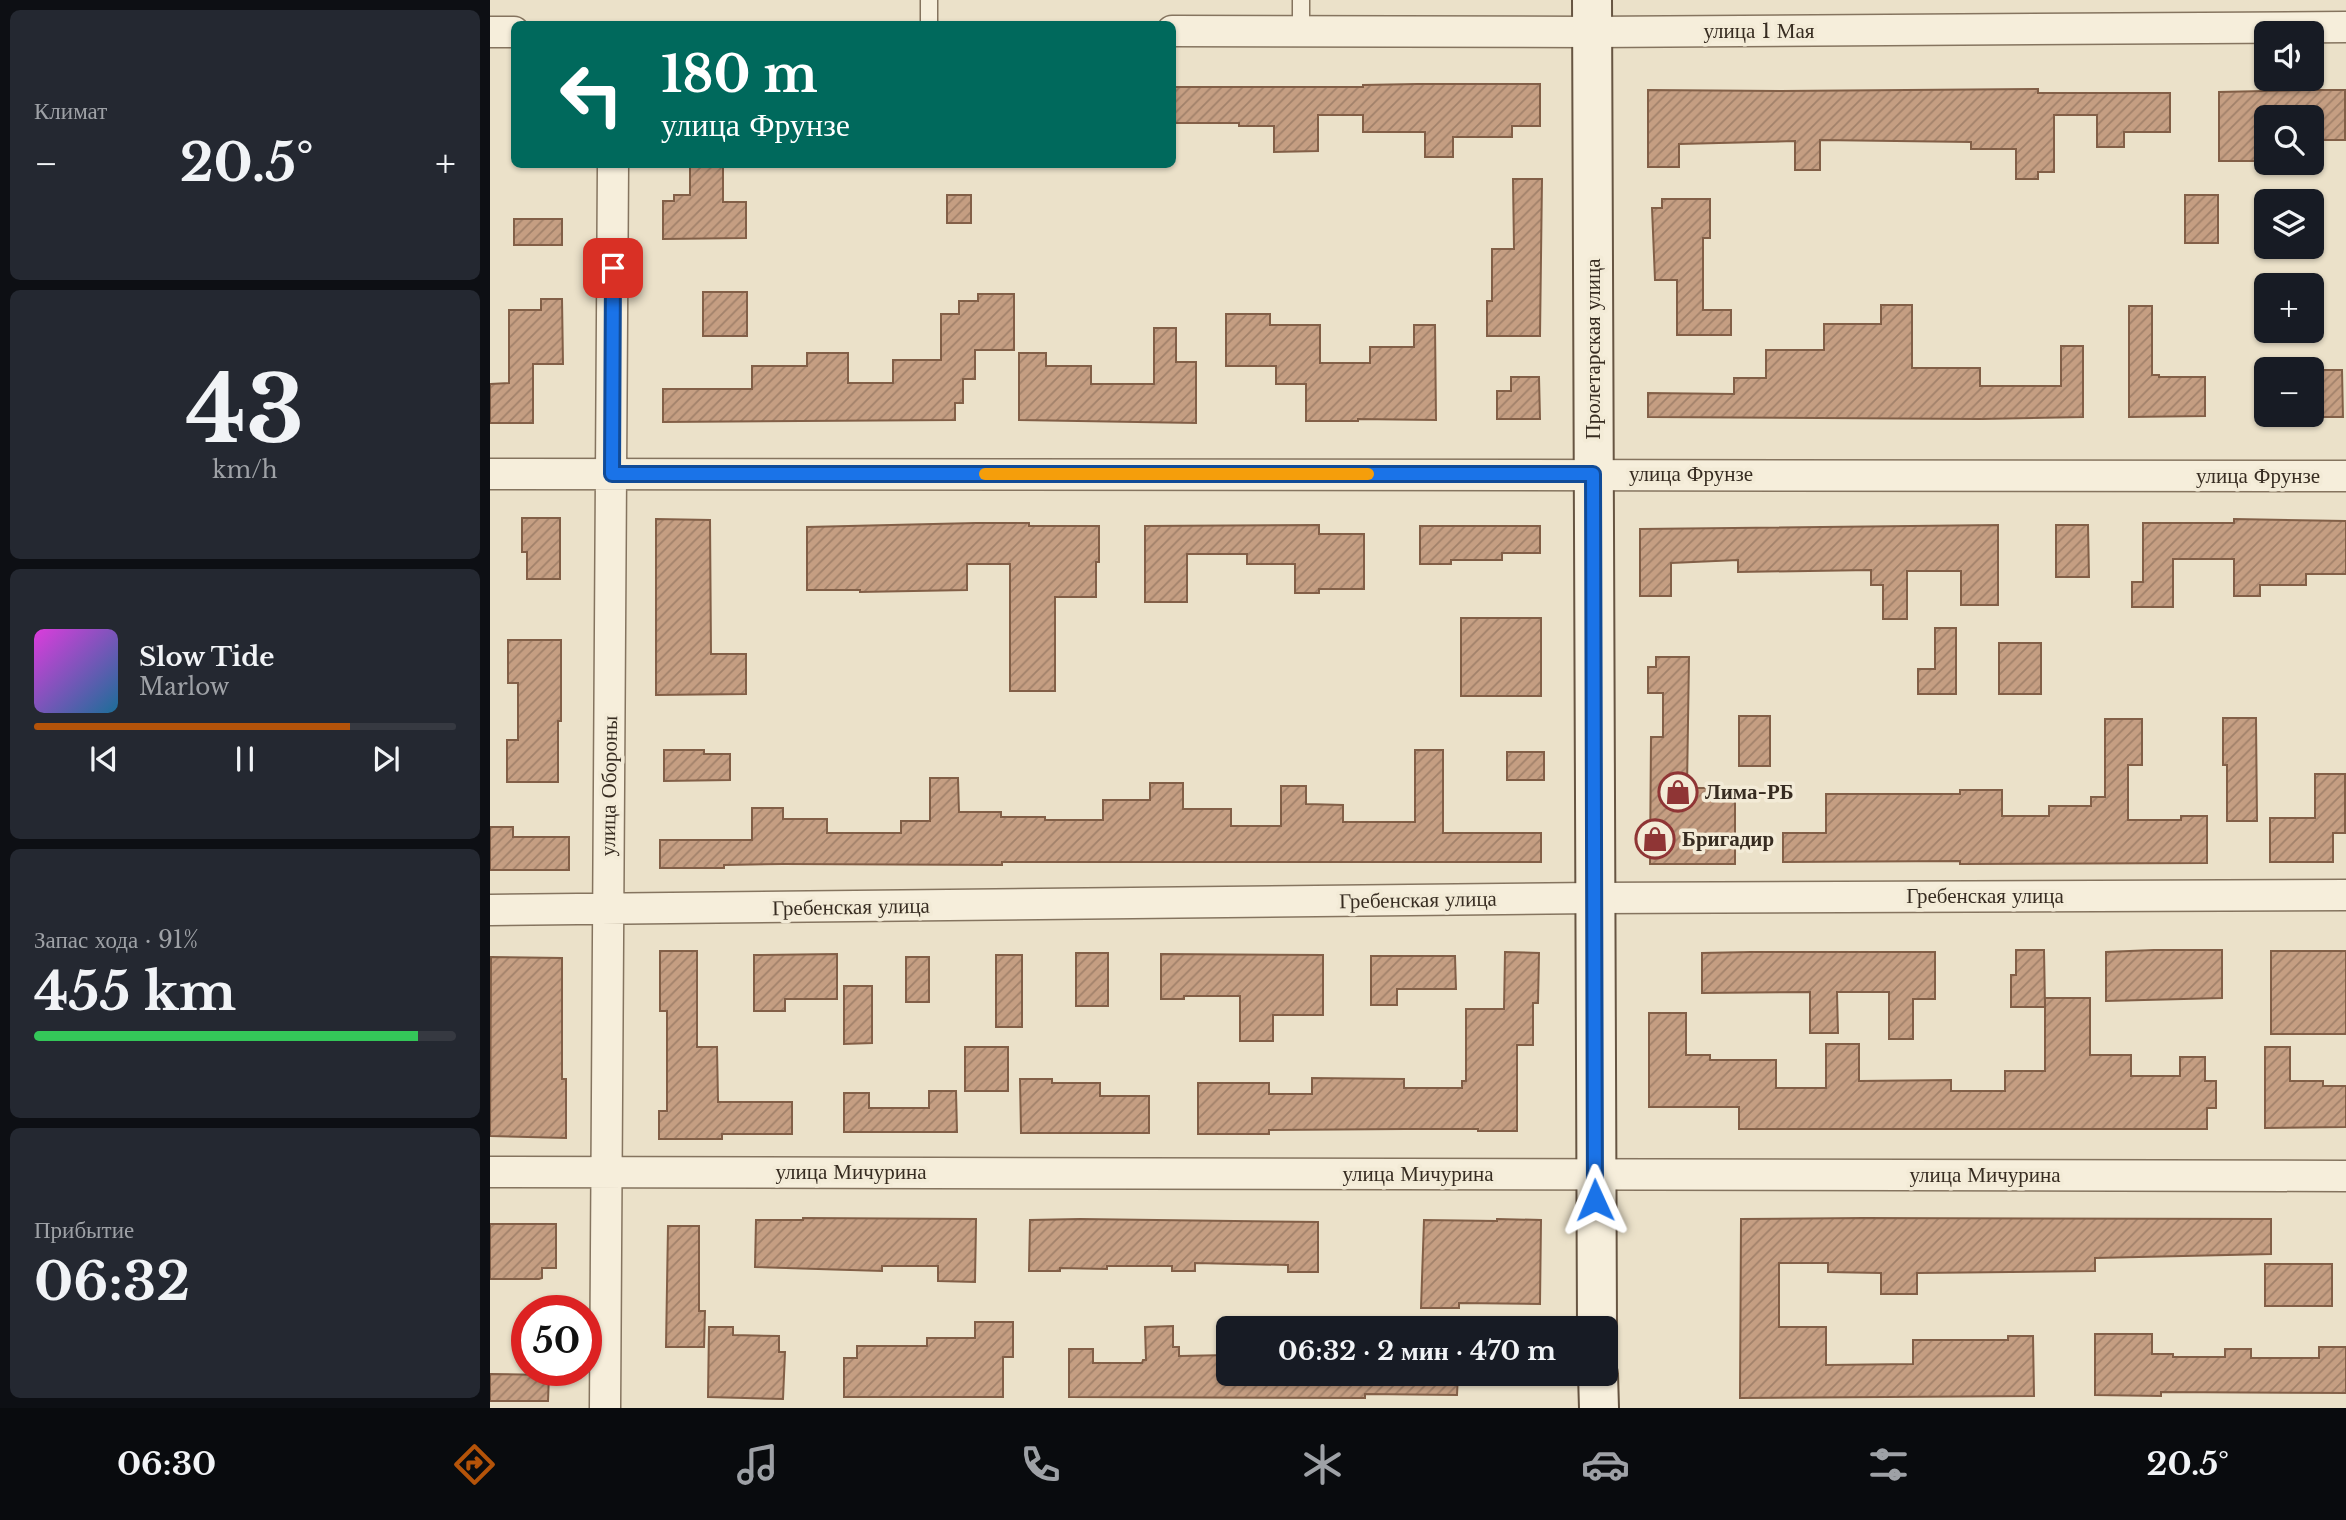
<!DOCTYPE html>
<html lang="ru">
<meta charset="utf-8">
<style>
body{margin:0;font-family:"Libre Baskerville",serif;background:#242831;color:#f1f3f6;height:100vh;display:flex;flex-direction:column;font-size:26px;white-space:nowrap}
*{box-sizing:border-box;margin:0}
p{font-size:23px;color:#9ea1a6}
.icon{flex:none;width:38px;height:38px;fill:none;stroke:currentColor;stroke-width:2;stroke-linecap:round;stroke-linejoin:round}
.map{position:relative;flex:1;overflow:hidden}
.sheet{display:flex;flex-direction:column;gap:10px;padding:10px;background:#0d0f14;width:490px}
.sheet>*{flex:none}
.guide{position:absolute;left:21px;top:21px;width:665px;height:147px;border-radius:10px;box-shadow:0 2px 5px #0004;background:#00695c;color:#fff;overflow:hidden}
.buttons{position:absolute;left:1764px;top:21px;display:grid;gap:14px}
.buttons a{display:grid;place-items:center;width:70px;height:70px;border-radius:10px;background:#171b24;box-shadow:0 2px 5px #0004;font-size:35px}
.speed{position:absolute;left:21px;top:1295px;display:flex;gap:14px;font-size:35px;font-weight:700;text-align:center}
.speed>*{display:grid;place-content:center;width:91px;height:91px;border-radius:50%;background:#171b24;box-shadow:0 2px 5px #0004;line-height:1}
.speed .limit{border:10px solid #d22;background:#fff;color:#111}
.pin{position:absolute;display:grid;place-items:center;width:60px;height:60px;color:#fff;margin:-30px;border-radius:14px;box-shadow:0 4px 10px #0006}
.me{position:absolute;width:77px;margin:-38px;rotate:359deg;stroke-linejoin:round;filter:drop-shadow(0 0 5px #0008)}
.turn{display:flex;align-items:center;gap:24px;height:147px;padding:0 35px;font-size:32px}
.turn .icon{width:91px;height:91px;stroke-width:2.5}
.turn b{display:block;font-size:49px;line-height:60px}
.big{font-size:52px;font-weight:700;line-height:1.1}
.sheet .card{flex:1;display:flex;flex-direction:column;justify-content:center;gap:10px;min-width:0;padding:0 24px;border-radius:10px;background:#242831}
.sheet .dial{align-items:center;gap:0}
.dial b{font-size:91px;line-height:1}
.song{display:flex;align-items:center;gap:21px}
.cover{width:84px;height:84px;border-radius:10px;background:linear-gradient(135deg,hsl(300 70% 55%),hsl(200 70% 35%))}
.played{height:7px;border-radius:4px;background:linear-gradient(90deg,#b45309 75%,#363941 75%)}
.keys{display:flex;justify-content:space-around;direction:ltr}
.heat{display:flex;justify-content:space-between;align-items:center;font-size:38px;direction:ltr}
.charge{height:10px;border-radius:5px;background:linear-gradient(90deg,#34c759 91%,#363941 0)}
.trip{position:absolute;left:726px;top:1316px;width:402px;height:70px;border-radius:10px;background:#171b24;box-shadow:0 2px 5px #0004;font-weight:700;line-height:70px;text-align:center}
.dock{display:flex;height:112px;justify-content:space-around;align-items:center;background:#090b0e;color:#9ea1a6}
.dock .icon{width:49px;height:49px}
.dock .selected{color:#b45309}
.dock b{font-size:32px;color:#f1f3f6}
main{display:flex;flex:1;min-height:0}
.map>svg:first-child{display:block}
.building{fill:url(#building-hatch);stroke:#825f47;stroke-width:2}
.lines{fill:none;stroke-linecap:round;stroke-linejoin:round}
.service-casing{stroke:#85745f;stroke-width:19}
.minor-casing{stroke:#85745f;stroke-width:33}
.secondary-casing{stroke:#675542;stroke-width:42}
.service{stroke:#f6eedb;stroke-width:16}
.minor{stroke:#f6eedb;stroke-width:30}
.secondary{stroke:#f6eedb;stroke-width:38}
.route-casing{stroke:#114b97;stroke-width:18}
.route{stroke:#1a73e8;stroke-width:12}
.slow{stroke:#f59e0b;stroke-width:12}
.labels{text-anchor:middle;stroke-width:7;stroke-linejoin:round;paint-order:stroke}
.street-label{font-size:21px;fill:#372c21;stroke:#f3ebd7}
.poi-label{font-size:21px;font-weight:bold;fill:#372c21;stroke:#f3ebd7;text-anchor:start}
</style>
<main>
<section class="sheet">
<div class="card"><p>Климат</p>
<div class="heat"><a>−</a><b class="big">20.5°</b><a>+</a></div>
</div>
<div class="card dial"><b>43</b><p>km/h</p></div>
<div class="card">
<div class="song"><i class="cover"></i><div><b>Slow Tide</b><p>Marlow</p></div></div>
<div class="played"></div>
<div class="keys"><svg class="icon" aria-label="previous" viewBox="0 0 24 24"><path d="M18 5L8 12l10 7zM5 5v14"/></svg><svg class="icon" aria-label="pause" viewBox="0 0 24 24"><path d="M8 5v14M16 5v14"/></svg><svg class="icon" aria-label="next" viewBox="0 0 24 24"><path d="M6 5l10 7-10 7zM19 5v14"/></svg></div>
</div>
<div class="card"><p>Запас хода · 91%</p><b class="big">455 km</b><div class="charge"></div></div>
<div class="card"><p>Прибытие</p><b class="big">06:32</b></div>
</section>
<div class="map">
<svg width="1856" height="1408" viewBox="0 0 1856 1408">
<defs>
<pattern id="building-hatch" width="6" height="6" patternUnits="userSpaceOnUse" patternTransform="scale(1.75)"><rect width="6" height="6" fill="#c59e82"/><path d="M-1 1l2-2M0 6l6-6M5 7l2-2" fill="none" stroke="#a1816a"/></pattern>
</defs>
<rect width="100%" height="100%" fill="#ebe1c9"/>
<!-- building -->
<path class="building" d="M 927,84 L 1050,84 L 1050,126 L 1022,126 L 1022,137 L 963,137 L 963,157 L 935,157 L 935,132 L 873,132 L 873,115 L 828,115 L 828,151 L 784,152 L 784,126 L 749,126 L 749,123 L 682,123 L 682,87 L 873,87 L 873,85 Z
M 1548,89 L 1548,93 L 1680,93 L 1680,132 L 1634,132 L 1634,147 L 1607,147 L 1607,115 L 1564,115 L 1564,172 L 1548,172 L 1548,179 L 1526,179 L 1526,149 L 1481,149 L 1481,142 L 1330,140 L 1330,170 L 1305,170 L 1305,141 L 1189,144 L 1189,167 L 1158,167 L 1158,90 L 1290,91 Z
M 1821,90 L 1855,90 L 1855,140 L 1822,140 L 1822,117 L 1776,117 L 1776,148 L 1768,148 L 1768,161 L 1729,161 L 1729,92 Z
M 200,164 L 233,164 L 233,202 L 256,202 L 256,238 L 173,239 L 173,201 L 184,201 L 184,195 L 200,195 Z
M 1023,179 L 1052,179 L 1050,336 L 997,336 L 997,301 L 1002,301 L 1002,249 L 1024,249 Z
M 457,195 L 481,195 L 481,223 L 457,223 Z
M 1695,195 L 1728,195 L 1728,243 L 1695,243 Z
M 1172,199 L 1220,199 L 1220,238 L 1213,238 L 1213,310 L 1241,310 L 1241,335 L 1187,335 L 1187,280 L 1165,280 L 1162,208 L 1172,208 Z
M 24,219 L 72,219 L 72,245 L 24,245 Z
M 213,292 L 257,292 L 257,336 L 213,336 Z
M 488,294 L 524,294 L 524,350 L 485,350 L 485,379 L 473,379 L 473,403 L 465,403 L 465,420 L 173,422 L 173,389 L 262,389 L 262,366 L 317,366 L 317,353 L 358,353 L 358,383 L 403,383 L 403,360 L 451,360 L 451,314 L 469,314 L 469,301 L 488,301 Z
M 51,299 L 72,299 L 73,364 L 43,364 L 43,423 L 0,423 L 0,384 L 19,383 L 19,310 L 51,310 Z
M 1391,305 L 1422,305 L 1422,368 L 1490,368 L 1490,386 L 1571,386 L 1571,346 L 1593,346 L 1593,417 L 1490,419 L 1158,417 L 1158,393 L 1244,394 L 1244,378 L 1276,378 L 1276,350 L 1334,350 L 1334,324 L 1391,324 Z
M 1639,306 L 1662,306 L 1662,375 L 1669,375 L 1669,377 L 1715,377 L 1715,416 L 1639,417 Z
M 736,314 L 780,314 L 780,325 L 830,325 L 830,363 L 880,363 L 880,347 L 924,347 L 924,325 L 945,325 L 946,420 L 868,419 L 868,421 L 816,421 L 816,384 L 786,384 L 786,366 L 736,366 Z
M 664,328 L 686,328 L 686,362 L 706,362 L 706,423 L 529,420 L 529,353 L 556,353 L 556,366 L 601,366 L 601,384 L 664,384 Z
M 1822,370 L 1852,370 L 1853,417 L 1822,417 Z
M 1021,377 L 1049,377 L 1050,419 L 1007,419 L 1007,391 L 1021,391 Z
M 32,518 L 70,518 L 70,579 L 37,579 L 37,552 L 32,552 Z
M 166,519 L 220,520 L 221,654 L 256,654 L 256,694 L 166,695 Z
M 1744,519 L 1856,521 L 1856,574 L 1816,574 L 1816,585 L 1770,585 L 1770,596 L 1744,596 L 1744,559 L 1683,559 L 1683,607 L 1642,607 L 1642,582 L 1653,582 L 1653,523 L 1744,523 Z
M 486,523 L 539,523 L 539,526 L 609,526 L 609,562 L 606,562 L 606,597 L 565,597 L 565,691 L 520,691 L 520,564 L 477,564 L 477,590 L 370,592 L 370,590 L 317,590 L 317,527 Z
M 829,525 L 829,534 L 874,534 L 874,589 L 829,589 L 829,593 L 805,593 L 805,564 L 757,564 L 757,554 L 697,554 L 697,602 L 655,602 L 655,526 Z
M 1508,525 L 1508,605 L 1471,605 L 1471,571 L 1417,571 L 1417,619 L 1393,619 L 1393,585 L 1381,585 L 1381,570 L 1248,572 L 1248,560 L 1181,563 L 1181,596 L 1150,596 L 1150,529 Z
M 1566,525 L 1598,525 L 1599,577 L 1566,577 Z
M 930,526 L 1050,526 L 1050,553 L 1012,553 L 1012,560 L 961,560 L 961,564 L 930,564 Z
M 971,618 L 1051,618 L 1051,696 L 971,696 Z
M 1445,628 L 1466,628 L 1466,694 L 1428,694 L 1428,669 L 1445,669 Z
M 18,640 L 71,640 L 71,721 L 68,721 L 68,782 L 17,782 L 17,740 L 28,740 L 28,683 L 18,683 Z
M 1509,643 L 1551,643 L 1551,694 L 1509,694 Z
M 1166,657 L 1199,657 L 1197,788 L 1245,788 L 1245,864 L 1160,864 L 1161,737 L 1173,737 L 1173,693 L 1158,693 L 1158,667 L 1166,667 Z
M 1249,716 L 1280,716 L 1280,766 L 1249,766 Z
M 1733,718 L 1766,718 L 1767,821 L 1737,821 L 1737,765 L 1733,765 Z
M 1615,719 L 1652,719 L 1652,765 L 1638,765 L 1638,820 L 1691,820 L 1691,816 L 1717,816 L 1717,863 L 1470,864 L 1470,861 L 1293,862 L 1293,833 L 1336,833 L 1336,794 L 1470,794 L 1470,790 L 1512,790 L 1512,816 L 1559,816 L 1559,806 L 1601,806 L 1601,797 L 1615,797 Z
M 174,750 L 214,750 L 214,754 L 240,754 L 240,780 L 174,781 Z
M 925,750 L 953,750 L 953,833 L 1051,833 L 1051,862 L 512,862 L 512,865 L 293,864 L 234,865 L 234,868 L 170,868 L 170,840 L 262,840 L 262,808 L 293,808 L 293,819 L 337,819 L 337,833 L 411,833 L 411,821 L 440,821 L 440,778 L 468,778 L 469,812 L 511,812 L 511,817 L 555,817 L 555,820 L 613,820 L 613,800 L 660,800 L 660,783 L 693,783 L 693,809 L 741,809 L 741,826 L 791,826 L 791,786 L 816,786 L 816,804 L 853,805 L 853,822 L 925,822 Z
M 1017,752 L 1054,752 L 1054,780 L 1017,780 Z
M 1825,774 L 1855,774 L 1855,833 L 1843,833 L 1843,862 L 1780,862 L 1780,818 L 1825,818 Z
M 0,827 L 23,827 L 23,837 L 79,837 L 79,870 L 0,870 Z
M 1526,950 L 1554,950 L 1555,1007 L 1521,1007 L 1521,975 L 1526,975 Z
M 1664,950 L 1732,950 L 1732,998 L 1616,1001 L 1616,952 Z
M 170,951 L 207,951 L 207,1047 L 227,1047 L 228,1102 L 302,1102 L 302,1134 L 232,1134 L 232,1139 L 169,1139 L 169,1111 L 177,1111 L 177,1011 L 170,1011 Z
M 1781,951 L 1856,951 L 1856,1034 L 1781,1034 Z
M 1015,952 L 1049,953 L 1048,1003 L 1043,1003 L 1043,1045 L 1027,1045 L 1027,1131 L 988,1131 L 988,1129 L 914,1129 L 779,1130 L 779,1134 L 708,1134 L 708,1083 L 779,1083 L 779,1094 L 822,1094 L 822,1078 L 914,1079 L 914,1088 L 972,1088 L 972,1081 L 976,1081 L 976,1009 L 1014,1009 Z
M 1261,952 L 1445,952 L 1445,999 L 1423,999 L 1423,1039 L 1399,1039 L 1399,992 L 1347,992 L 1348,1033 L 1320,1033 L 1320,992 L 1212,993 L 1212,953 Z
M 586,953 L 618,953 L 618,1006 L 586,1006 Z
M 347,954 L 347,999 L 295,999 L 295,1011 L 264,1011 L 264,955 Z
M 671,954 L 833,955 L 833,1015 L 783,1015 L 783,1041 L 750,1041 L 750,996 L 694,996 L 694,999 L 671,999 Z
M 506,955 L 532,955 L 532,1027 L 506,1027 Z
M 881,956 L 965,956 L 966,989 L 907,989 L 907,1005 L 881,1005 Z
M 1,957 L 72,958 L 72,1079 L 76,1079 L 76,1138 L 0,1136 Z
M 416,957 L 439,957 L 439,1002 L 416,1002 Z
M 354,986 L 382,986 L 382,1043 L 354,1044 Z
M 1555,998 L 1600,998 L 1600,1055 L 1641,1055 L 1641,1076 L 1690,1076 L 1690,1057 L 1715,1057 L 1715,1081 L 1726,1081 L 1726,1108 L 1717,1108 L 1717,1129 L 1249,1129 L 1249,1107 L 1159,1107 L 1159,1013 L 1196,1013 L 1196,1055 L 1220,1055 L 1220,1060 L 1286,1060 L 1286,1088 L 1336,1088 L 1336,1044 L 1369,1044 L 1369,1081 L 1461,1080 L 1461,1091 L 1515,1091 L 1515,1071 L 1555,1071 Z
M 475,1047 L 518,1047 L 518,1091 L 475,1091 Z
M 1775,1047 L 1800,1047 L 1800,1081 L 1833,1081 L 1833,1086 L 1856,1086 L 1856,1127 L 1775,1128 Z
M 530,1079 L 562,1079 L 562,1083 L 610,1083 L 610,1096 L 659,1096 L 659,1133 L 531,1133 Z
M 439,1091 L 466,1091 L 467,1132 L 354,1132 L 354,1093 L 379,1093 L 379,1108 L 439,1108 Z
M 313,1218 L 486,1219 L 485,1282 L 448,1281 L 448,1266 L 392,1266 L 392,1271 L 265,1267 L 266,1220 L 313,1220 Z
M 1373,1218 L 1781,1219 L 1781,1254 L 1605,1258 L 1605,1271 L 1427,1273 L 1427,1294 L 1391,1294 L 1391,1273 L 1338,1272 L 1338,1263 L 1289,1263 L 1289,1327 L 1336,1327 L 1336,1365 L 1423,1364 L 1423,1340 L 1518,1340 L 1518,1336 L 1543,1336 L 1544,1396 L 1250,1398 L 1251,1219 Z
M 590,1219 L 828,1222 L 828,1272 L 798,1272 L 798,1265 L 705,1263 L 705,1271 L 682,1271 L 682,1266 L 617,1266 L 617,1269 L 570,1268 L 570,1271 L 539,1271 L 540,1220 Z
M 1007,1219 L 1051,1220 L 1050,1304 L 969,1303 L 969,1308 L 931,1308 L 934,1220 L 1007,1221 Z
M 0,1224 L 66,1224 L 66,1268 L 52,1268 L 52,1278 L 49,1279 L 0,1279 Z
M 178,1226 L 209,1226 L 209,1311 L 215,1311 L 214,1347 L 176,1347 Z
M 1775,1264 L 1842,1264 L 1842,1306 L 1775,1306 Z
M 485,1322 L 523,1322 L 523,1357 L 513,1357 L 513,1397 L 354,1397 L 354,1358 L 367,1358 L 367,1346 L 437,1346 L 437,1338 L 485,1338 Z
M 683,1326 L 683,1347 L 689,1347 L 689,1356 L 738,1355 L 738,1374 L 968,1374 L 967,1395 L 875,1394 L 875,1398 L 579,1397 L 579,1349 L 603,1349 L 603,1363 L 652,1363 L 653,1360 L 656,1360 L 655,1327 Z
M 219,1327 L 243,1327 L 243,1335 L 289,1336 L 289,1352 L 295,1352 L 293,1399 L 218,1397 Z
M 1605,1334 L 1662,1334 L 1662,1354 L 1683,1354 L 1683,1357 L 1735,1357 L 1735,1349 L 1761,1349 L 1761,1358 L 1829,1358 L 1829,1347 L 1856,1347 L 1856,1393 L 1671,1392 L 1671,1396 L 1605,1395 Z
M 0,1374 L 59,1375 L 58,1401 L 0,1401 Z"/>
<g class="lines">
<!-- service casing -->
<g class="service-casing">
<path id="service" d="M 811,0 L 811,30
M 439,24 L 439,0"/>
</g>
<!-- minor casing -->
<g class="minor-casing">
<path id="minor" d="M 682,31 L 1102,32 L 1856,27
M 0,32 L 24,32
M 0,474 L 1856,476
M 0,910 L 1104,898 L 1856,895
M 0,1172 L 1856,1176
M 115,1408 L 123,164"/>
</g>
<!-- secondary casing -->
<g class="secondary-casing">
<path id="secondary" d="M 1102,0 L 1107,1328
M 1108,1374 L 1109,1408"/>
</g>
<!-- service -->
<use href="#service" class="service"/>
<!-- minor -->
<use href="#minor" class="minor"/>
<!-- secondary -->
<use href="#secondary" class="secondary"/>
</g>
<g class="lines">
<!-- route casing -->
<g class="route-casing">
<path id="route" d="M 123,268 L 122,474 L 1103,474 L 1105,1200"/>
</g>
<!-- route -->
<use href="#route" class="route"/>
<!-- slow -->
<path class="slow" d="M 495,474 L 878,474"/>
</g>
<!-- icons -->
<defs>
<g id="shop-ring" transform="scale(2.0125)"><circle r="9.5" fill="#f3ebd7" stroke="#8f3535" stroke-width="1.5"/><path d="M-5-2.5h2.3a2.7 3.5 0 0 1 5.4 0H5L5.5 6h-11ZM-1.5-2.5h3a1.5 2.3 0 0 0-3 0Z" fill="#8f3535"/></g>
</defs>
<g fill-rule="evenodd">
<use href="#shop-ring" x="1188" y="792"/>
<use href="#shop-ring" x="1165" y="839"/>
</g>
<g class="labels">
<!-- street labels -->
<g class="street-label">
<text x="1269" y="38">улица 1 Мая</text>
<text transform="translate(1103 349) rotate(-90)" y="7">Пролетарская улица</text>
<text x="1201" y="481">улица Фрунзе</text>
<text x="1768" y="483">улица Фрунзе</text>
<text transform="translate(119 786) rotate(-89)" y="7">улица Обороны</text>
<text x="1495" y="903">Гребенская улица</text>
<text transform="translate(928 900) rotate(-1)" y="7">Гребенская улица</text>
<text transform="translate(361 907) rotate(-1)" y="7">Гребенская улица</text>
<text x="361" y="1179">улица Мичурина</text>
<text x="928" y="1181">улица Мичурина</text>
<text x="1495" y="1182">улица Мичурина</text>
</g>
<!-- poi labels -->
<g class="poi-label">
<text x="1215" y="799">Лима-РБ</text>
<text x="1192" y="846">Бригадир</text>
</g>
</g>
</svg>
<div class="buttons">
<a><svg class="icon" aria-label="sound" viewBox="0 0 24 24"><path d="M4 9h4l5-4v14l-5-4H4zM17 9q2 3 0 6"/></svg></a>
<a><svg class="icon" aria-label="search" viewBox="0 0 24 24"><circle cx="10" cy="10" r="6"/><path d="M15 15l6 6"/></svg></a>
<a><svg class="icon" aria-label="layers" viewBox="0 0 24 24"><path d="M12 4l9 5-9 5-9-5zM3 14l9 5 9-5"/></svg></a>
<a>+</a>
<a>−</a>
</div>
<div class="speed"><div class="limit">50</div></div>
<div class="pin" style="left:123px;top:268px;background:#d93025"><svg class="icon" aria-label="arrive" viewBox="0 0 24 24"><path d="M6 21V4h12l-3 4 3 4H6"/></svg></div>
<svg class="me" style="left:1105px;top:1200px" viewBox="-20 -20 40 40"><path d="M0-17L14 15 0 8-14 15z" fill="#1a73e8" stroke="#fff" stroke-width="4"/></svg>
<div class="trip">06:32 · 2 мин · 470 m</div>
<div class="guide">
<div class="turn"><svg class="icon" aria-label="left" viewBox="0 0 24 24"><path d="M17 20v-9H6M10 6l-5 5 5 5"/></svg><div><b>180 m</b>улица Фрунзе</div></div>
</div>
</div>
</main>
<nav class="dock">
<b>06:30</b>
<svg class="icon selected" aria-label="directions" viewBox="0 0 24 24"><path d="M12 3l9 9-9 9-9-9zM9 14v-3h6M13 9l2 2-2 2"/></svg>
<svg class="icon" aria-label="music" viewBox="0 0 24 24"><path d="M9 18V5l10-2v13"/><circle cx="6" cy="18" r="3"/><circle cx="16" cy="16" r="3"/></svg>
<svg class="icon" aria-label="phone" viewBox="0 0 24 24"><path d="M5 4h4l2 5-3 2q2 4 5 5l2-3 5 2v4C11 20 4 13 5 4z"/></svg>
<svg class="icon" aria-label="climate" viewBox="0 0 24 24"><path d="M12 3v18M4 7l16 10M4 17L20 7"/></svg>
<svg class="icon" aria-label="car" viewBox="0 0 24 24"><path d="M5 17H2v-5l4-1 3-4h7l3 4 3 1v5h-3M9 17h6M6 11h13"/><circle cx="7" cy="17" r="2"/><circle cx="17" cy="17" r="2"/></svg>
<svg class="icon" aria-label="filters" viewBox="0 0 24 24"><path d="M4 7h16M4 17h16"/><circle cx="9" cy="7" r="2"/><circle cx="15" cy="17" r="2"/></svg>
<b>20.5°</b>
</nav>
